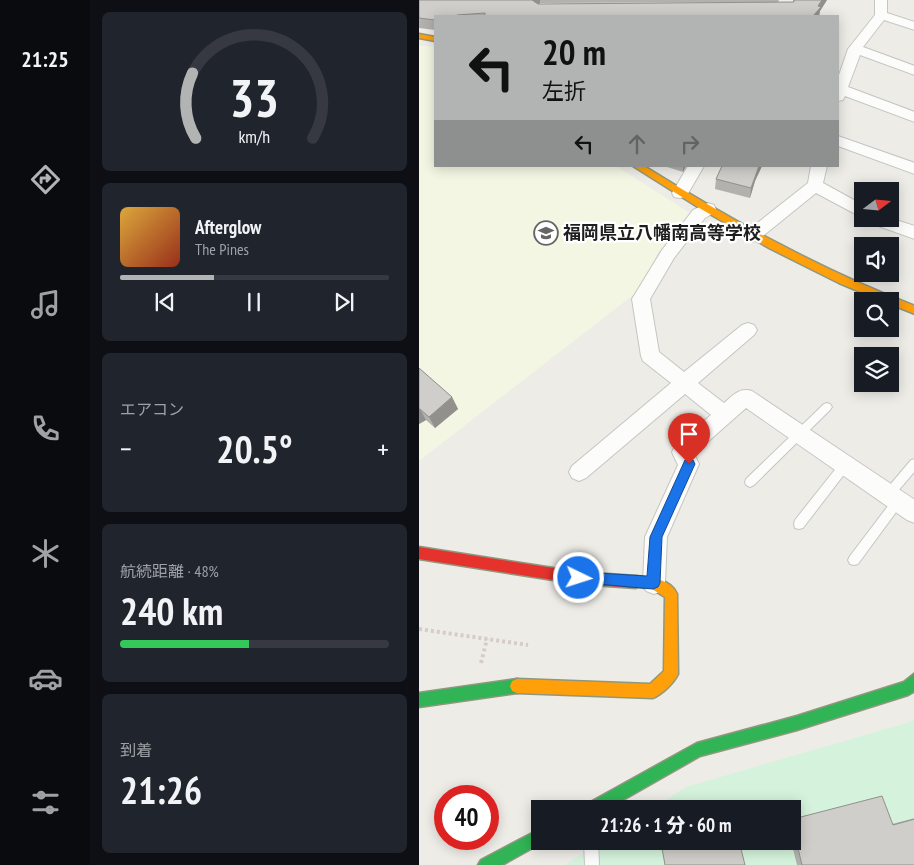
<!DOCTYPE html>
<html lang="ja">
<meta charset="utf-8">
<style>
body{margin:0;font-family:"PT Sans Narrow","Noto Sans JP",sans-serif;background:#20242c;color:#f1f3f6;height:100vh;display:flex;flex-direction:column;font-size:19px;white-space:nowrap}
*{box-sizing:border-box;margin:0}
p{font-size:16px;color:#9ea1a6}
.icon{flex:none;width:28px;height:28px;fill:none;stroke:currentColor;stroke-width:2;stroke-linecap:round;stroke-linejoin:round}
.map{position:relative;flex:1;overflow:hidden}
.sheet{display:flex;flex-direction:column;gap:12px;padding:12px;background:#0d0f14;width:329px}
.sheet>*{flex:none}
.guide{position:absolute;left:15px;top:15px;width:405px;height:152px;border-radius:0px;box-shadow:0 2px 12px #0003;background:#b2b4b4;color:#111;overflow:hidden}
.needle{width:32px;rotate:74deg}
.tools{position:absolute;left:435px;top:182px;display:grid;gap:10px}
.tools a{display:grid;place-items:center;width:45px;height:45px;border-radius:0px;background:#171b24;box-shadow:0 2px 12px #0003;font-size:25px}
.speed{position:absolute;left:15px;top:785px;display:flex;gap:10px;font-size:25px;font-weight:700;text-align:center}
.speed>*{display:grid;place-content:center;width:65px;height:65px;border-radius:50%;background:#171b24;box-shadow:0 2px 12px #0003;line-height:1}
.speed .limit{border:8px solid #d22;background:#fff;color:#111}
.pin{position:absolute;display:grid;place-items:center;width:42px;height:42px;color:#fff;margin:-51px -21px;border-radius:50% 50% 50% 0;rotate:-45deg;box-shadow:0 0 5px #0007}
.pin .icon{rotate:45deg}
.me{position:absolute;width:55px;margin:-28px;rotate:94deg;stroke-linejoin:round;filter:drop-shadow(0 0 4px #0008)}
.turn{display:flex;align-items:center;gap:18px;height:105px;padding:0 25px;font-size:22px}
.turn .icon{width:65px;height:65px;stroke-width:2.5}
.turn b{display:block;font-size:35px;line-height:42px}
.lanes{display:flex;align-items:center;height:48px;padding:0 25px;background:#0003;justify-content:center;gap:25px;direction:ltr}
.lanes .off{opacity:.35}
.big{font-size:38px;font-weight:800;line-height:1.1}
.sheet .widget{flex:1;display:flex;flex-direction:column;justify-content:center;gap:8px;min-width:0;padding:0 18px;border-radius:8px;background:#20242c}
.sheet .dial{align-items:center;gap:0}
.dial svg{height:130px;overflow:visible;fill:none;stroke:#363941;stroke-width:7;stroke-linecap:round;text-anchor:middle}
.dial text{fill:#f1f3f6;stroke:none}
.song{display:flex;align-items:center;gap:15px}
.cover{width:60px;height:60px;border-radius:8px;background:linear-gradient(135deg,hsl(40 70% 55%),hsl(10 70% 35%))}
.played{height:5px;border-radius:2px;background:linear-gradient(90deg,#b2b4b4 35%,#363941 35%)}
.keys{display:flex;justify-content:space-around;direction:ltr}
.heat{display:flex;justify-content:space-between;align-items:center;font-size:28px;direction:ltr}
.charge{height:8px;border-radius:4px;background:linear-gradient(90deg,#34c759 48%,#363941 0)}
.trip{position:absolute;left:112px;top:800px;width:270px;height:50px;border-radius:0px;background:#171b24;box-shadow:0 2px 12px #0003;font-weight:800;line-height:50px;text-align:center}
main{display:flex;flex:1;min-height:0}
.dock{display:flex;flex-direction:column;width:90px;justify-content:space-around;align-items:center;background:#090b0e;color:#9ea1a6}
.dock .icon{width:35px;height:35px}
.dock .on{color:#b2b4b4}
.dock b{font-size:22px;color:#f1f3f6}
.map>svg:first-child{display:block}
.education{fill:#f2f6e2}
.park{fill:#d5f3dc}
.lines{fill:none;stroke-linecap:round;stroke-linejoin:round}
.lane-casing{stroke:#c5c5c3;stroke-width:2}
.street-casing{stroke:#c5c5c3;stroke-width:2}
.fast-casing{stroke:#90977f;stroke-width:3}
.slow-casing{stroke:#90977f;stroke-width:3}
.jam-casing{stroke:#90977f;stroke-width:3}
.path{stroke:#d6ccc7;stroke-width:4;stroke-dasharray:3 3;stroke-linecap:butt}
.lane{fill:#fcfcfb;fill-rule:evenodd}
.street{fill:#fcfcfb;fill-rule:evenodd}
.fast{fill:#30b455;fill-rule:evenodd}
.slow{fill:#ff9f0a;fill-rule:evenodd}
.jam{fill:#e5322d;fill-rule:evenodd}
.wall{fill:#b2b1ae;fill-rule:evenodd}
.shaded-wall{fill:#91908d}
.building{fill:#cfceca;stroke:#91908d}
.route{fill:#1a73e8;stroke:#114b97}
.labels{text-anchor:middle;stroke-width:4.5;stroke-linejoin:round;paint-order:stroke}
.poi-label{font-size:18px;font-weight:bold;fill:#1e1e1e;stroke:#fff;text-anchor:start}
</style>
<main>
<nav class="dock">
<b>21:25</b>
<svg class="icon on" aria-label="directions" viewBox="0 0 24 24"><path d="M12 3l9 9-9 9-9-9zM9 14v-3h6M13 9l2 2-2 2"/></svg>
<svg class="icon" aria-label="music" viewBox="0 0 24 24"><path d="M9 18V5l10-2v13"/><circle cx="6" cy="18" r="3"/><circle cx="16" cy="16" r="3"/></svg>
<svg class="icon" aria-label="phone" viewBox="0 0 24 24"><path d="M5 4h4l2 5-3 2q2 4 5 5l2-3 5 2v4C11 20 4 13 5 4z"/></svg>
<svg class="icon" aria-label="climate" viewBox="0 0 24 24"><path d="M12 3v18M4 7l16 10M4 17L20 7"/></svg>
<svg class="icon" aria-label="car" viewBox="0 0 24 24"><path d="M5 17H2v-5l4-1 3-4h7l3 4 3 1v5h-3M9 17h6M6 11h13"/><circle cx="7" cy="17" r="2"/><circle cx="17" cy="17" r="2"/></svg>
<svg class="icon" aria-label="filters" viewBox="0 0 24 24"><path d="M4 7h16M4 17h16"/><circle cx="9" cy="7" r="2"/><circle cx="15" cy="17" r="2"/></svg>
</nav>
<section class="sheet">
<div class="widget dial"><svg viewBox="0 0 100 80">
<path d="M14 69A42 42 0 1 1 86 69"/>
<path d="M14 69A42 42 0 0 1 12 29" stroke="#b2b4b4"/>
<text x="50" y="56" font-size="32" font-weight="700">33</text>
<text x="50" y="72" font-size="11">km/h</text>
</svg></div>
<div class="widget">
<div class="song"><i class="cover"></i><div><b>Afterglow</b><p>The Pines</p></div></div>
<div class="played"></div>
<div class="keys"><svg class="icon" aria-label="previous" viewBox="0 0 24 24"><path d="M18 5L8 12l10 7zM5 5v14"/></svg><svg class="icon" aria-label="pause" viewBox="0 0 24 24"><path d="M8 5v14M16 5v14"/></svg><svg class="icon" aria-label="next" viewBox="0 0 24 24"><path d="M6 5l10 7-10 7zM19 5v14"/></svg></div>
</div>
<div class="widget"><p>エアコン</p>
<div class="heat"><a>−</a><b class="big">20.5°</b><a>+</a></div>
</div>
<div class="widget"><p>航続距離 · 48%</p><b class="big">240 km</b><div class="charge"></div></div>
<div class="widget"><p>到着</p><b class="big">21:26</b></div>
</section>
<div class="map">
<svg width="496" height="865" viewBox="0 0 496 865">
<rect width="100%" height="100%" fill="#edece7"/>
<!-- education -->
<path class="education" d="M 0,45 L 16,47 L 16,166 L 197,166 L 271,213 L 238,254 L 222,289 L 0,461 Z"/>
<!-- park -->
<path class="park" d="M 495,718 L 495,865 L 146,865 L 183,841 L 374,841 L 374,809 L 233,809 L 267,787 L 491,722 Z"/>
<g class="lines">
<!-- lane casing -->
<g class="lane-casing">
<path id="lane" d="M 408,403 L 411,404 L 413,407 L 411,410 L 335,485 L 331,487 L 327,485 L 326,482 L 327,479 L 405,404 Z
M 496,459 L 496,471 L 473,498 L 469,500 L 465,498 L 464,495 L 465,492 L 492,460 Z
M 426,460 L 430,462 L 431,465 L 430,468 L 384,528 L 380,529 L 376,528 L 375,524 L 376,520 L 422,462 Z
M 479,496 L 483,498 L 484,501 L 483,504 L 439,564 L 435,565 L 431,564 L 429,560 L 431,556 L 475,498 Z
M 165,841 L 179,841 L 180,865 L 166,865 Z"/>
</g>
<!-- street casing -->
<g class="street-casing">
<path id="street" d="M 295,0 L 307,0 L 305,16 L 293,16 Z
M 456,0 L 468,0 L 468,13 L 496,22 L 496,30 L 465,20 L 444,47 L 496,66 L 496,75 L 441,55 L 429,87 L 496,112 L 496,122 L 426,96 L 424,100 L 419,101 L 419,78 L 429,49 L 456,15 Z
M 419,136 L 496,163 L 496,174 L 419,146 Z
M 269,166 L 285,166 L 267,197 L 261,198 L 255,197 L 253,193 Z
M 392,166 L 408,166 L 404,183 L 444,205 L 444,218 L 397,193 L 339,240 L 333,242 L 327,240 L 325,236 L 327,232 L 389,183 Z
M 289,203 L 295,205 L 297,209 L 295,213 L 286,218 L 255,258 L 231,299 L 240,352 L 265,372 L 323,325 L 329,323 L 335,325 L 338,330 L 335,335 L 279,383 L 305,403 C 314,395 321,387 333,391 L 496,500 L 496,523 L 488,520 L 327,408 L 275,454 L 280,464 L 248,537 L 246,583 L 243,591 L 235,594 L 227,591 L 224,583 L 226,537 L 259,465 L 253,452 L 256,446 L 292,415 L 266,394 L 167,478 L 160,481 L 153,478 L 150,472 L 153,466 L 252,383 L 224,361 L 222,356 L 213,299 L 243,250 L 274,210 Z
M 471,218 L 496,226 L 496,239 L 451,223 L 449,219 Z"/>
</g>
<!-- fast casing -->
<g class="fast-casing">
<path id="fast" d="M 496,673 L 496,691 L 489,695 L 378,730 L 281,756 L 188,809 L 166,809 L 168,804 L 278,743 L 378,716 L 485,682 Z
M 98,679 L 103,681 L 105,686 L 103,691 L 98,693 L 0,707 L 0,693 Z
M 121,829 L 121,841 L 126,841 L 83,865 L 59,865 L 62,860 Z"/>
</g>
<!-- slow casing -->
<g class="slow-casing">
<path id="slow" d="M 0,34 L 16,37 L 16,41 L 0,38 Z
M 214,166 L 225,166 C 312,220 400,269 496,306 L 496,314 L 471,304 L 471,301 L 463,301 L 420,283 L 350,248 L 282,209 Z
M 217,576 C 231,577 252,579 258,594 L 259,674 C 255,683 243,694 234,698 L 98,693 L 93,691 L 91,686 L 93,681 L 98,679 L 231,684 L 245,671 L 246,597 L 233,589 L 213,586 L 211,582 L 213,578 Z"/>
</g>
<!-- jam casing -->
<g class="jam-casing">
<path id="jam" d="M 0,547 L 160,572 L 217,576 L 221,578 L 223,582 L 221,586 L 217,588 L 160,584 L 0,559 Z"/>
</g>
<!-- path -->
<path class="path" d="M 0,629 L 109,645
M 62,663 L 68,639"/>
<!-- lane -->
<use href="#lane" class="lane"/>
<!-- street -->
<use href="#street" class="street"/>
<!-- fast -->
<use href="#fast" class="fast"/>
<!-- slow -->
<use href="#slow" class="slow"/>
<!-- jam -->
<use href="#jam" class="jam"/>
</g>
<!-- wall -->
<path class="wall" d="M 0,0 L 360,0 L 359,2 L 374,2 L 374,0 L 408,0 L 401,11 L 400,16 L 16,16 L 16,30 L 0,28 ZM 342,2 L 119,4 L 121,3 Z
M 245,166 L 267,166 L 264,172 Z
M 299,166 L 343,166 L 336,181 L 331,198 L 296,189 L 297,179 L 303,167 Z
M 0,368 L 33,397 L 39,409 L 16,428 L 7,420 L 0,424 Z
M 496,818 L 496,865 L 378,865 L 372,841 L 374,841 L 374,819 L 473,824 Z"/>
<!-- shaded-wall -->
<path class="shaded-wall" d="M 112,0 L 121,0 L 121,3 L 113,10 Z
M 403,0 L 408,0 L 401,11 L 400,16 L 394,16 L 399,6 Z
M 264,166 L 267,166 L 264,172 Z
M 340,166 L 343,166 L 336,181 L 331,198 L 332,188 Z
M 33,397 L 39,409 L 16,428 L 10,417 Z
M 0,409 L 1,409 L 7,420 L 0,424 Z"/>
<!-- building -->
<path class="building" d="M 0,0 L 113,0 L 119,4 L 375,2 L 375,0 L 403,0 L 399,6 L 402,7 L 394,16 L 66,16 L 66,13 L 38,15 L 37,16 L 16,16 L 16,20 L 0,18 Z
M 303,166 L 340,166 L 332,188 L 297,179 Z
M 0,368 L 33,397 L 10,417 L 1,409 L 0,409 Z
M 463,796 L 474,825 L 496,819 L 496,865 L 383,865 L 374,827 L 374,819 Z
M 277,841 L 320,841 L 326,865 L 246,865 L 243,848 Z"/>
<!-- route -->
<path class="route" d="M 270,458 L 274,460 L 276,464 L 243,537 L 241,583 L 239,587 L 234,589 L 156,582 L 154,578 L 156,574 L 160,572 L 228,576 L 231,537 L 266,460 Z"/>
<!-- icons -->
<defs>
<g id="school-ring" transform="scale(1.25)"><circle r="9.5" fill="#fff" stroke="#666664" stroke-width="1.5"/><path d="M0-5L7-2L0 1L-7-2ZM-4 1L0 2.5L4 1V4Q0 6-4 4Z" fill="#666664"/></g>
</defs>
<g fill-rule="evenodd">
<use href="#school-ring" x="127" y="233"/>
</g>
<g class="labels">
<!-- poi labels -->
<g class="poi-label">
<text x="144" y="239">福岡県立八幡南高等学校</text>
</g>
</g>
</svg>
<div class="tools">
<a><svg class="needle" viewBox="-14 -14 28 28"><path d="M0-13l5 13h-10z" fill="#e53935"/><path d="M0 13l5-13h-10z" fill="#9ea1a6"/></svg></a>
<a><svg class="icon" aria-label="sound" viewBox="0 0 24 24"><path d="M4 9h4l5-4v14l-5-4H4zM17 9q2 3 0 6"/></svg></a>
<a><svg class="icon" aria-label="search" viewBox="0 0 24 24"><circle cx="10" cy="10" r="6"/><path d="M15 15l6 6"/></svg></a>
<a><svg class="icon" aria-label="layers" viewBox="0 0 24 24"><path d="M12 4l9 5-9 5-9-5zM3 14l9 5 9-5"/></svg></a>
</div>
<div class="speed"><div class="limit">40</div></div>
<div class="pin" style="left:270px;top:464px;background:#d93025"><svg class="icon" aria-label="arrive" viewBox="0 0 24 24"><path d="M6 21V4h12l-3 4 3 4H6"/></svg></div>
<svg class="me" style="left:160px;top:578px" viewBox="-20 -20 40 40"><circle r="17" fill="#1a73e8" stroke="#fff" stroke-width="3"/><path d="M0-11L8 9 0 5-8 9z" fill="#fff"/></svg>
<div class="trip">21:26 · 1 分 · 60 m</div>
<div class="guide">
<div class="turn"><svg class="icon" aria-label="left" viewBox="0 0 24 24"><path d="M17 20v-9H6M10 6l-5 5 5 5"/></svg><div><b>20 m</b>左折</div></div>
<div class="lanes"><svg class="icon" aria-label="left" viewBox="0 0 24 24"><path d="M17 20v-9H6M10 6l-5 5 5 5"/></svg><svg class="icon off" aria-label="ahead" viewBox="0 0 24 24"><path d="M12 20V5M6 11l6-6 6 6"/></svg><svg class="icon off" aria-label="right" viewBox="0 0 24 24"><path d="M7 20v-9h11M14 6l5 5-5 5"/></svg></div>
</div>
</div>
</main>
